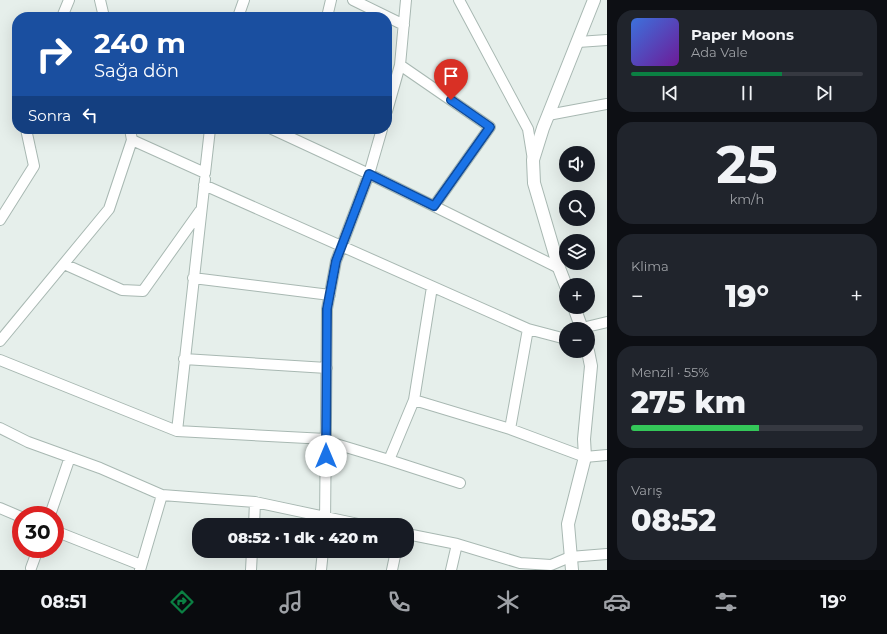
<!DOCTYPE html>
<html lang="tr">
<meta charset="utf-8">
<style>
body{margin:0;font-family:Montserrat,sans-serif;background:#20242c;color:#f1f3f6;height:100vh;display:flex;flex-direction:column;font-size:15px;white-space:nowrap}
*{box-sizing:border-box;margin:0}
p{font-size:13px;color:#9ea1a6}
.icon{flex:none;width:22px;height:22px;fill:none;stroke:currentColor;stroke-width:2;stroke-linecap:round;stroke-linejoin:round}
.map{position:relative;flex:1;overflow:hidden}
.panel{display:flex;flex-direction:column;gap:10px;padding:10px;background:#0d0f14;width:280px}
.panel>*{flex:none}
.hud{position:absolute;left:12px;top:12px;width:380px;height:122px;border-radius:16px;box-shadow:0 4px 16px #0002;background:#1a4fa0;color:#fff;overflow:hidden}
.fabs{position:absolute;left:559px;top:146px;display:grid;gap:8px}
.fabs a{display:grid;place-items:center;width:36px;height:36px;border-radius:50%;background:#171b24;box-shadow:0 4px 16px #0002;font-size:20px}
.speed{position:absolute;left:12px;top:506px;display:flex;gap:8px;font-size:20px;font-weight:700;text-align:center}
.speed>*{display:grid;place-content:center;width:52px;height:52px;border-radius:50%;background:#171b24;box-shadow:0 4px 16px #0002;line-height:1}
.speed .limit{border:6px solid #d22;background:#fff;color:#111}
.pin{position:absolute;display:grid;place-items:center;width:34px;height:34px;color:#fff;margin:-41px -17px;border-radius:50% 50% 50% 0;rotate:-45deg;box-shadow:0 0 4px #0007}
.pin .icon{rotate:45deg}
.me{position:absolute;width:44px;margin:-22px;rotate:0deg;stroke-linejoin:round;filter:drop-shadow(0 0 3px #0008)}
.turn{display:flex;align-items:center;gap:14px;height:84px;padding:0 16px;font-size:18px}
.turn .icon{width:52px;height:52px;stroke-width:2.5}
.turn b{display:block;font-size:28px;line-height:34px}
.then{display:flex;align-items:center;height:38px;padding:0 16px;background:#0003;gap:8px;font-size:15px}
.big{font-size:30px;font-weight:800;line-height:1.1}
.panel .widget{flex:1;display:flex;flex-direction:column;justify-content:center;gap:6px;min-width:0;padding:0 14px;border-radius:16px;background:#20242c}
.panel .dial{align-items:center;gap:0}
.dial b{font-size:52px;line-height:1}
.song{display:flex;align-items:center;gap:12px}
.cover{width:48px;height:48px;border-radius:6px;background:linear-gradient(135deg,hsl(220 70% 55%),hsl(280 70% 35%))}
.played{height:4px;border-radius:2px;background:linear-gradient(90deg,#0b8043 65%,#363941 65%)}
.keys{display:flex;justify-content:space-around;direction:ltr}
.heat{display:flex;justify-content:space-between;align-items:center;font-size:22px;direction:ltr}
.charge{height:6px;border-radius:3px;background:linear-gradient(90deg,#34c759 55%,#363941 0)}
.trip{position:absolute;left:192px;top:518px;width:222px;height:40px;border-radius:16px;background:#171b24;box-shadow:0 4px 16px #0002;font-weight:800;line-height:40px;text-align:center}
.tab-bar{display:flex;height:64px;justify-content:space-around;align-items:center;background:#090b0e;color:#9ea1a6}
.tab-bar .icon{width:28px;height:28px}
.tab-bar .on{color:#0b8043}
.tab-bar b{font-size:18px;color:#f1f3f6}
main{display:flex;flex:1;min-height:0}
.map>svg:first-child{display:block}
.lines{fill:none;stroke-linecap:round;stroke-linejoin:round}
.minor-casing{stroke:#a8b8b2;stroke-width:12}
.tertiary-casing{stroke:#a8b8b2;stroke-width:14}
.minor{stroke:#fff;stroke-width:10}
.tertiary{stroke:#fff;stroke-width:12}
.route-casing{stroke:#114b97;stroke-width:10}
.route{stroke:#1a73e8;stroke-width:7}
</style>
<main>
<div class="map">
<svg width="607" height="570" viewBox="0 0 607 570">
<rect width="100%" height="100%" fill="#e6efeb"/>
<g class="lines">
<!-- minor casing -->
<g class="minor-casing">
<path id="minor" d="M 100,0 L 104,17
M 353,0 L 404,25
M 459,0 L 528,129 L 533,160
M 62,17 L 69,0
M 238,17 L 244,0
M 327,17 L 331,0
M 578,42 L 607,40
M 400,65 L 490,127 L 434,206
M 387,111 L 400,65 L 406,0
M 548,115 L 607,104
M 130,129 L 132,140
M 272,129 L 369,174 L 559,268
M 204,185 L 528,329 L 566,339
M 0,220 L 34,166 L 26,129
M 64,264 L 122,290 L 143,291 L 200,211
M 193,278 L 330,295
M 582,328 L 607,322
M 0,341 L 109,209 L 132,140 L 205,173 L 210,129
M 184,359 L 327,368
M 0,360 L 177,431 L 326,439
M 414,400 L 510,429 L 585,457 L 607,455
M 0,428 L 28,442 L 100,468 L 162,495 L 255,502 L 363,525
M 510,429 L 528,329
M 177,431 L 205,179
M 326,441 L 389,460 L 414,400 L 432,287
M 389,460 L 460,483
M 0,508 L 21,517
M 50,515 L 70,457
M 254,525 L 255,502
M 325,525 L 327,309 L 336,261 L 369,174 L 382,129
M 55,531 L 141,565
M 407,534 L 457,544 L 520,563 L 551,565 L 570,557 L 607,554
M 31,568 L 38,549
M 140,570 L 162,495
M 251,570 L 252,551
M 321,570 L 323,551
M 392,570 L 396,551
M 451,570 L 457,544"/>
</g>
<!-- tertiary casing -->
<g class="tertiary-casing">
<path id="tertiary" d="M 566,286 L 559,268 L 534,183 L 533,160 L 543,128 L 594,0
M 574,307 L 582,329
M 572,570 L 568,524 L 585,457 L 584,439 L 591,366 L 588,351"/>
</g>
<!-- minor -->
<use href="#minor" class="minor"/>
<!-- tertiary -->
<use href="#tertiary" class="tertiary"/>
</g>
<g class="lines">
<!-- route casing -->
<g class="route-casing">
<path id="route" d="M 326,456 L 327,309 L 336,261 L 369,174 L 434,206 L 490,127 L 451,100"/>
</g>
<!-- route -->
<use href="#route" class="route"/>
</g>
</svg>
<div class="fabs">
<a><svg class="icon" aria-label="sound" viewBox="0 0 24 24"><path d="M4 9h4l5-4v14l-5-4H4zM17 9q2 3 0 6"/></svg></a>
<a><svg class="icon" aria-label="search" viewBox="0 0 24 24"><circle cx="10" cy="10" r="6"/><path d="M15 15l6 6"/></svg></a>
<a><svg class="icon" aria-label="layers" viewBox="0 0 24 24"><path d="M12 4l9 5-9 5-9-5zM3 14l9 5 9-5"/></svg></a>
<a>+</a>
<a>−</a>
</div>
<div class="speed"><div class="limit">30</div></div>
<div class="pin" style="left:451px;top:100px;background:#d93025"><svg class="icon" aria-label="arrive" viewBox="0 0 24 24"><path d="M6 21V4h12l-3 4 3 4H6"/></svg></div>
<svg class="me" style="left:326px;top:456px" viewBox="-20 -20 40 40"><circle r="19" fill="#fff"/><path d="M0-13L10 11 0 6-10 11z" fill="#1a73e8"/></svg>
<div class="trip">08:52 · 1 dk · 420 m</div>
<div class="hud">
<div class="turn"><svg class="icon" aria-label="right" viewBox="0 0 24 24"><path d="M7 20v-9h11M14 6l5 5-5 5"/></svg><div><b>240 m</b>Sağa dön</div></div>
<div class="then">Sonra<svg class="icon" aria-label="left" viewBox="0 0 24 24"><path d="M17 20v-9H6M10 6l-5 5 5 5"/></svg></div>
</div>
</div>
<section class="panel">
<div class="widget">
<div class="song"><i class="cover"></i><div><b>Paper Moons</b><p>Ada Vale</p></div></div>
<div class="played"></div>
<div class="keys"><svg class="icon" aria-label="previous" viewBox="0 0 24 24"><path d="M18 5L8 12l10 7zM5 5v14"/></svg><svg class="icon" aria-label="pause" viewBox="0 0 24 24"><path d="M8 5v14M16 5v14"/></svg><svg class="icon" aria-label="next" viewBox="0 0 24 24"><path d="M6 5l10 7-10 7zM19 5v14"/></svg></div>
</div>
<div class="widget dial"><b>25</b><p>km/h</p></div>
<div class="widget"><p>Klima</p>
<div class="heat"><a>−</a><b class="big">19°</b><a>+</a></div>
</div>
<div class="widget"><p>Menzil · 55%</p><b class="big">275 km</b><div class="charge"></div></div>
<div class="widget"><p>Varış</p><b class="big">08:52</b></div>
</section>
</main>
<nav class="tab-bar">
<b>08:51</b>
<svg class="icon on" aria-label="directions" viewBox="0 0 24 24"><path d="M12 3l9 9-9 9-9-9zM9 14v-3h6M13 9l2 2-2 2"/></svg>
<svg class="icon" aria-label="music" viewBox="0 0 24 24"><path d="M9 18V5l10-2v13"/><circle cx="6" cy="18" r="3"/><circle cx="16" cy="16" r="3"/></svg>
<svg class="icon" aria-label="phone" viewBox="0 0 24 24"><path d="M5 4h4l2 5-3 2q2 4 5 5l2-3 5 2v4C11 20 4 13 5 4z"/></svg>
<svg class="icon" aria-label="climate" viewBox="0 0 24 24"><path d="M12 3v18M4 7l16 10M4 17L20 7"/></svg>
<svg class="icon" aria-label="car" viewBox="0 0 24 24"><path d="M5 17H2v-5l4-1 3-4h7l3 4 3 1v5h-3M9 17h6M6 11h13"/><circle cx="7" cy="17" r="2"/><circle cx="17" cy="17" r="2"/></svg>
<svg class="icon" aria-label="filters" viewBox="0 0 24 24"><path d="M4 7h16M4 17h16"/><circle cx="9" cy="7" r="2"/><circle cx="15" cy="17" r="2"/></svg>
<b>19°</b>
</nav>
